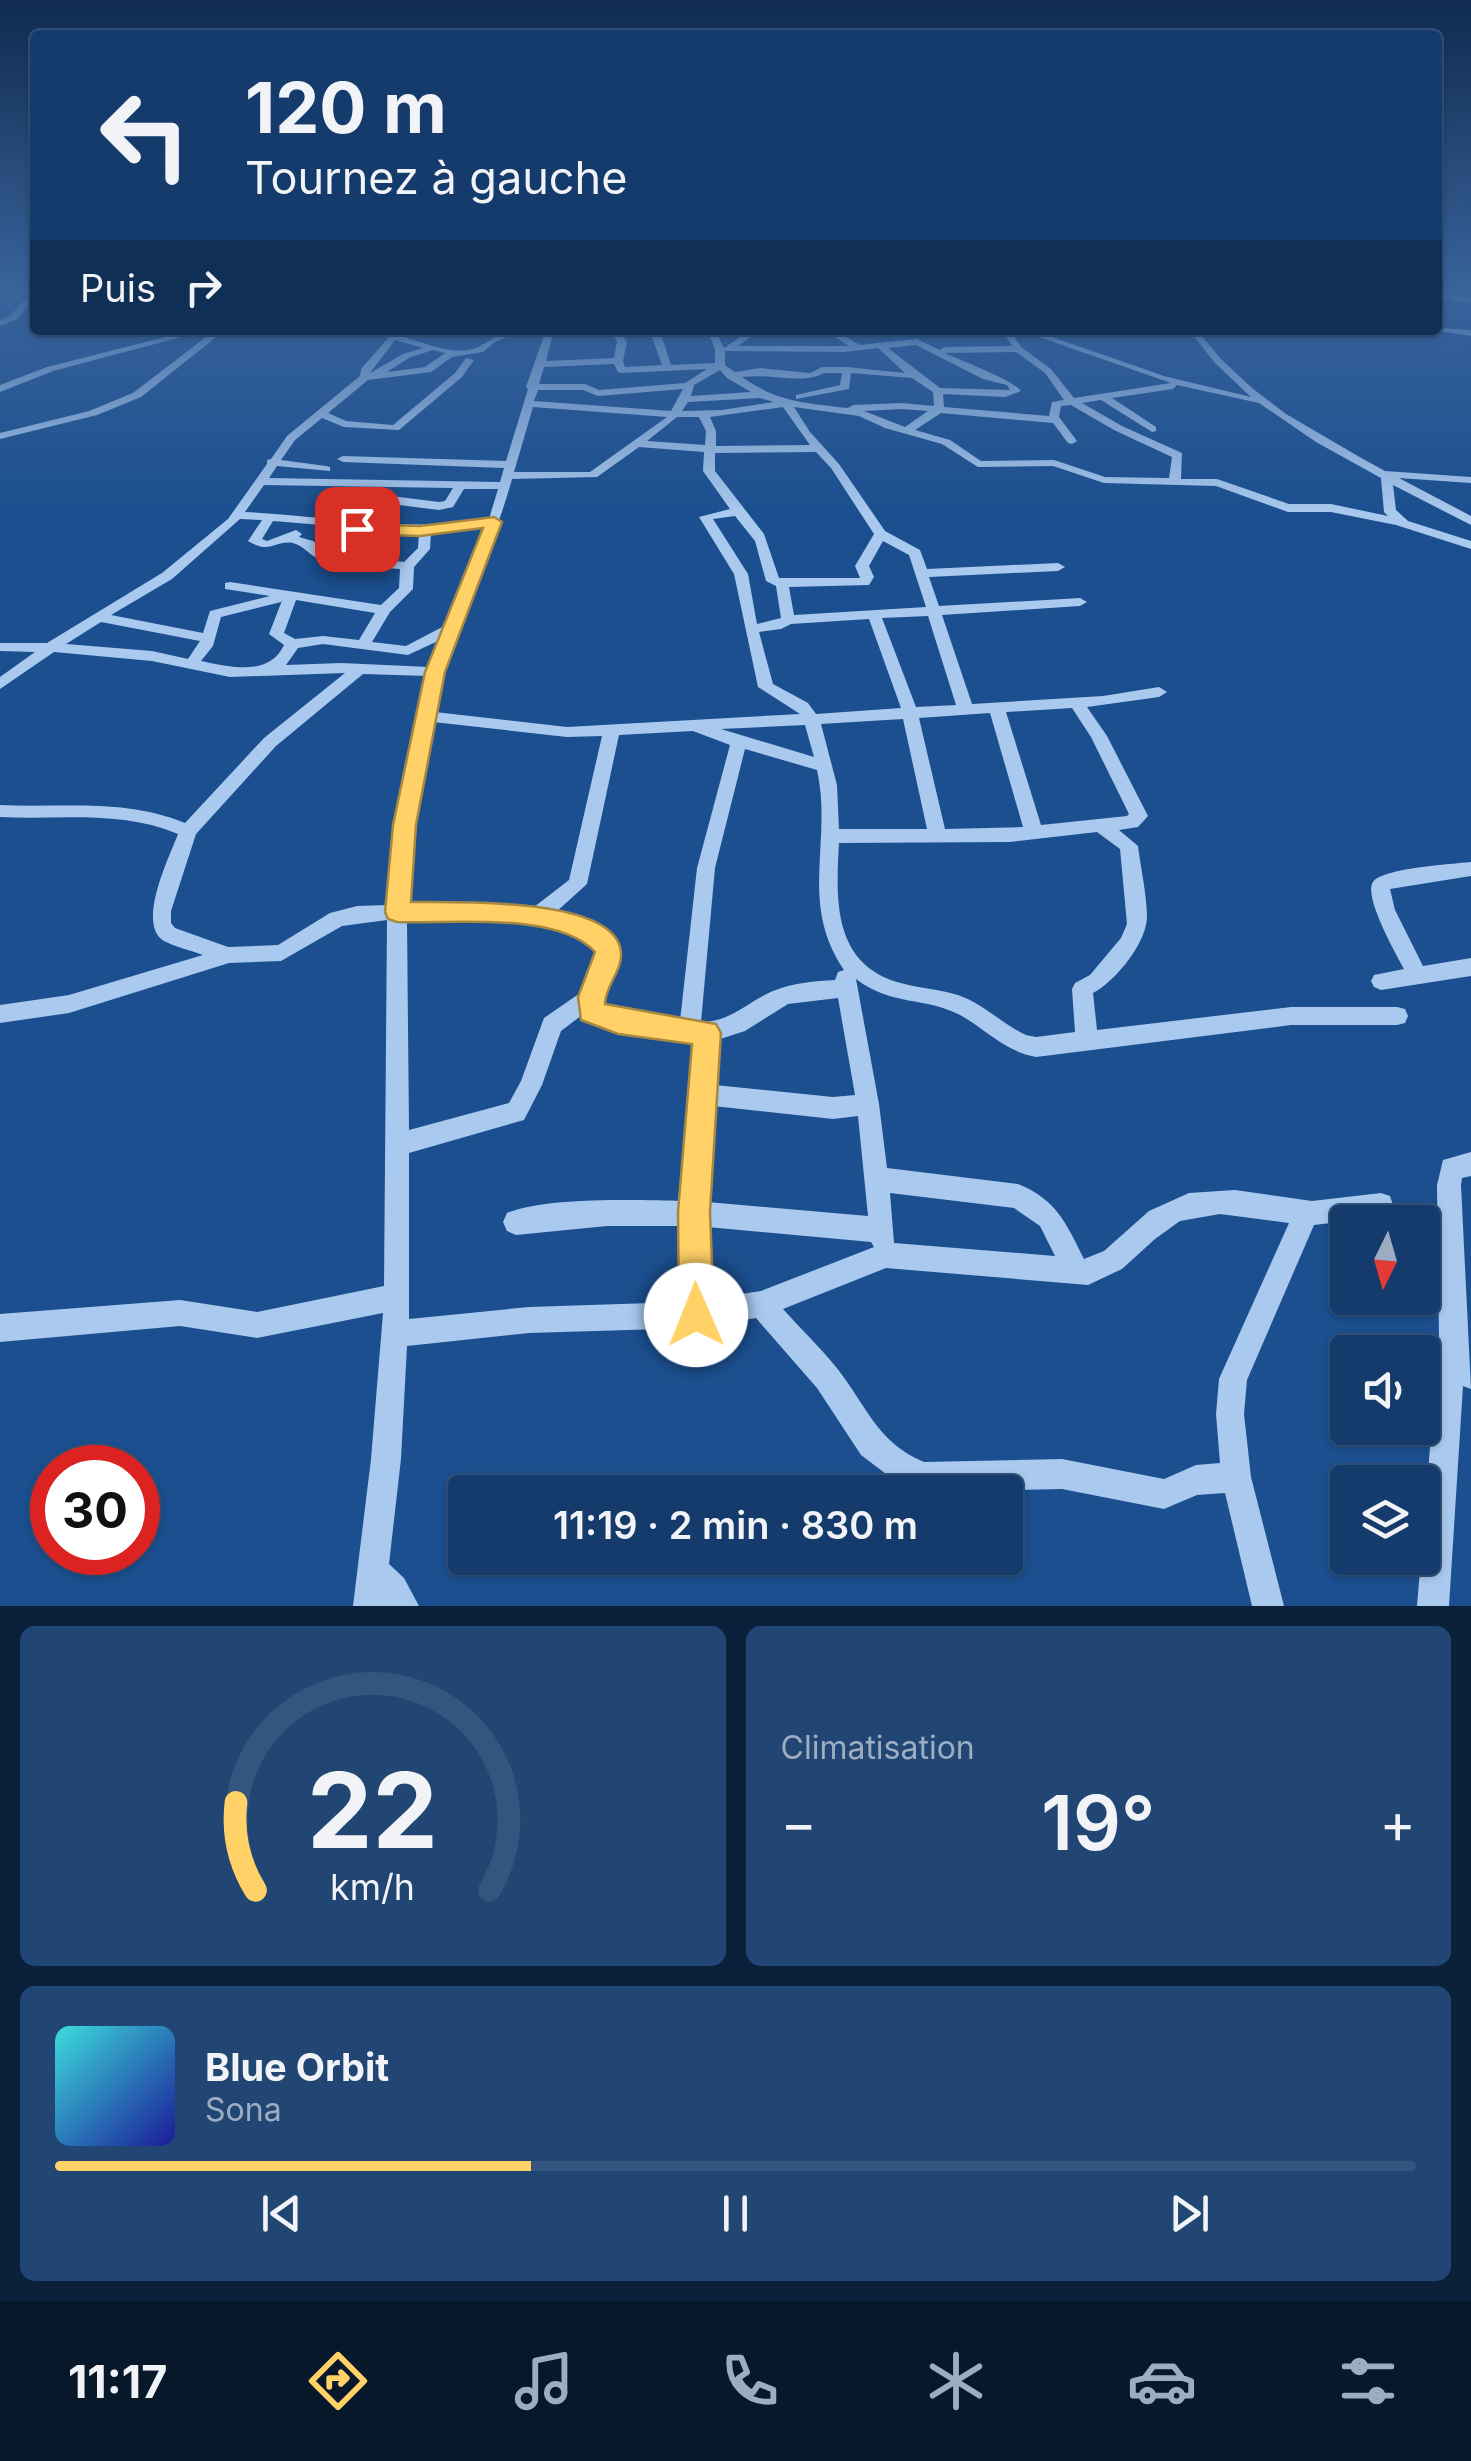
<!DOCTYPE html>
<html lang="fr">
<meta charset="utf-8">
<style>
body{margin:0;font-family:Inter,sans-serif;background:#214673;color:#f1f3f6;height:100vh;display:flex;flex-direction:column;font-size:38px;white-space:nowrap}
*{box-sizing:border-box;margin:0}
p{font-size:32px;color:#9dadc1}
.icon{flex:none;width:55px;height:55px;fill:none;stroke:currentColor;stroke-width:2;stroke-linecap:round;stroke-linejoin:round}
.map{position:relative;height:1606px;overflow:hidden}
.sheet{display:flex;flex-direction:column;gap:20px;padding:20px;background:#0b203b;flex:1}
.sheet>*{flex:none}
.guide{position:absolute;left:30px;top:30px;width:1412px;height:305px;border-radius:10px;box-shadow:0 2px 8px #0004,0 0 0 2px #33557e;background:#143b6b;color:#f1f3f6;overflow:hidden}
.needle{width:65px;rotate:185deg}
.buttons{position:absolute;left:1330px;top:1205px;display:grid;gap:20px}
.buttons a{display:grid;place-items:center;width:110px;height:110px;border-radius:10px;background:#143b6b;box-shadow:0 2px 8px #0004,0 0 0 2px #33557e;font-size:50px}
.speed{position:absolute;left:30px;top:1445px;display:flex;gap:20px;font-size:50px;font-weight:700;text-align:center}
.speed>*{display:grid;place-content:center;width:130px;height:130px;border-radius:50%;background:#143b6b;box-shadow:0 2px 8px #0004,0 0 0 2px #33557e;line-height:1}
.speed .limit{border:15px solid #d22;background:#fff;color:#111}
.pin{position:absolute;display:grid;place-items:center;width:85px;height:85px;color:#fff;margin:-42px;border-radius:20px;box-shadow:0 5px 15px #0006}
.me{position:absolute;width:110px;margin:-55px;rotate:359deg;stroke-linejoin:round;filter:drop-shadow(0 0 8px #0008)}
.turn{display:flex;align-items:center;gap:35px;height:210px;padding:0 50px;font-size:45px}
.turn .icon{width:130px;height:130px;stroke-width:2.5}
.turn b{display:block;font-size:70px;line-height:85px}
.then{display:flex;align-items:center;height:95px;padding:0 50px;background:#0003;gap:20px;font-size:38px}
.big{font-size:75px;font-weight:600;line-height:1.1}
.sheet .card{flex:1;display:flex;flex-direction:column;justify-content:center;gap:15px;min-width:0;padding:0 35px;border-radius:15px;background:#214673}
.sheet .dial{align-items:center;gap:0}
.dial svg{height:260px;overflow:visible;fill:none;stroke:#33557e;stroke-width:7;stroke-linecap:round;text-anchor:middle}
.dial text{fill:#f1f3f6;stroke:none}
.song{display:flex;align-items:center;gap:30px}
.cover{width:120px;height:120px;border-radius:15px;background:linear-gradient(135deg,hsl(180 70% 55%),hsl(240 70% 35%))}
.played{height:10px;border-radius:5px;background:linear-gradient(90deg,#ffd166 35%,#33557e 35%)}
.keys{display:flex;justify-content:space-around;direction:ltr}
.heat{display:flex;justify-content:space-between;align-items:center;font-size:55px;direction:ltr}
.sheet .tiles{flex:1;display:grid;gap:20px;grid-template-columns:1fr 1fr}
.card:last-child{grid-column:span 2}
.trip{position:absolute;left:448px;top:1475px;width:575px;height:100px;border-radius:10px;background:#143b6b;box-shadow:0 2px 8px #0004,0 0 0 2px #33557e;font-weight:600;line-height:100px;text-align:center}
.dock{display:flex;height:160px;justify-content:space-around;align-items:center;background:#08182b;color:#9dadc1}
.dock .icon{width:70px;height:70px}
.dock .on{color:#ffd166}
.dock b{font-size:45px;color:#f1f3f6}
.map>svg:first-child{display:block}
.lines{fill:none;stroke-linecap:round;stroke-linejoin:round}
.minor{fill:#a9c9ee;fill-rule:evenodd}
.route{fill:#ffd166;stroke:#a68842;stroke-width:2.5}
</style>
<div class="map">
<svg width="1471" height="1606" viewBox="0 0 1471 1606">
<rect width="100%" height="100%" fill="#1b4f8f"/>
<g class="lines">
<!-- minor -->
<path class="minor" d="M 32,291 L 35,291 L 35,298 L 17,319 L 0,326 L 0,320 L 11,315 Z
M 1438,293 L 1471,297 L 1471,303 L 1438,297 Z
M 1438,328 L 1471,330 L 1471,336 L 1431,330 L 1438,330 Z
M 193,330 L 208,330 L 53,371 L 0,392 L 0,385 L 47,367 Z
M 215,330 L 225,330 L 141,397 L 97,415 L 0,439 L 0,433 L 89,411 L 133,393 Z
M 390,330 L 398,330 L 398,335 C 420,341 456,358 478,347 C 495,338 504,330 523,330 L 495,342 L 483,352 L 452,357 L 431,372 L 368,380 L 328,413 L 346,421 L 393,425 L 455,373 L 466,358 L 474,360 L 462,377 L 399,430 L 344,427 L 322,418 L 295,440 L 281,460 L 326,466 L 330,467 L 330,471 L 277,466 L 269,478 L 500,482 L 504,468 L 343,462 L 337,459 L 343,456 L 506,461 L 528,389 L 526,387 L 546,330 L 554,330 L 546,361 L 614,358 L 617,342 L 611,330 L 619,330 L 627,342 L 623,361 L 625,367 L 662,365 L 652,337 L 655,330 L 663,330 L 662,337 L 671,365 L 715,363 L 715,349 L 707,330 L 715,330 L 724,348 L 750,330 L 760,330 L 738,346 L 849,346 L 824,330 L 834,330 L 860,345 L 917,339 L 940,350 L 944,347 L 1012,346 L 1002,330 L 1010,330 L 1021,347 L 1051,369 L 1074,398 L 1171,383 L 1019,330 L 1040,333 L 1129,330 L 1125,333 L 1052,337 L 1164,376 L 1251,397 L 1215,363 L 1189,330 L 1238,330 L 1234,333 L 1200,334 L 1221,359 L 1252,388 L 1286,414 L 1363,459 L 1385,471 L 1471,477 L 1471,483 L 1399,478 L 1471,516 L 1471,525 L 1393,485 L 1396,510 L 1408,521 L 1471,541 L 1471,549 L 1396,525 L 1331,512 L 1288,512 L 1216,486 L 1104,483 L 1053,466 L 978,467 L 942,444 L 885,428 L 859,416 L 794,407 L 810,432 L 839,464 L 885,531 L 920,550 L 927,569 L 1058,563 L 1065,567 L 1058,571 L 929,577 L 939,606 L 1080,598 L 1087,602 L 1080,606 L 942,615 L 972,704 L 1103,696 L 1159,687 L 1167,692 L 1159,697 L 1087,707 L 1107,736 L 1148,816 L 1138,827 L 1119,830 L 1138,846 C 1140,864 1150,910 1146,925 C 1141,949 1114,982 1093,993 L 1097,1030 L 1291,1007 L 1397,1007 L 1405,1009 L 1408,1016 L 1405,1023 L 1397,1025 L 1291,1025 L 1036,1057 C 1004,1051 987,1030 960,1015 C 926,997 891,1006 856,979 L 879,1104 L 887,1168 L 1018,1184 C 1057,1200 1066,1223 1084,1259 L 1104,1251 L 1149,1211 L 1189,1193 L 1235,1190 L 1312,1201 L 1381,1193 L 1390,1196 L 1393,1205 L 1390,1214 L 1381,1217 L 1314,1225 L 1247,1380 L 1244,1414 L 1251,1477 L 1284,1606 L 1252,1606 L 1225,1493 L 1197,1495 L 1164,1509 L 1062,1489 L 924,1492 L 890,1477 L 861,1455 L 817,1388 L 756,1318 L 696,1328 L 529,1333 L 407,1346 L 401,1459 L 389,1564 L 404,1578 L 419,1606 L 353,1606 L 371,1459 L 383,1313 L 257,1338 L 180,1326 L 0,1342 L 0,1314 L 180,1300 L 257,1312 L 384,1286 L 387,920 L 342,926 L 281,961 L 229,963 L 69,1013 L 0,1023 L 0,1005 L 69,995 L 203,955 C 190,950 175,947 164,941 C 136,924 169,858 178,834 C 120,810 61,820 0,817 L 0,805 C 64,808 125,798 185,823 L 264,738 L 345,673 L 230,677 L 152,661 L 54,652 L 0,689 L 0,677 L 35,652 L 0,651 L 0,643 L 47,643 L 162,573 L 228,519 L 267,464 L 267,460 L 271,459 L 287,436 L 360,376 L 361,369 L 389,337 ZM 395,340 L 423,348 L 403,354 L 370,373 ZM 916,345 L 983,379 L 1007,385 L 1010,390 L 940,388 L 888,348 ZM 878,348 L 905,373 L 847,367 L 822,367 L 810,373 L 760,368 L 735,372 L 725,365 L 725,351 L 844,352 ZM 433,350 L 445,353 L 425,367 L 387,372 L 409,358 ZM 1016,352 L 1045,373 L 1064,400 L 1052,402 L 1049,416 L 944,407 L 943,394 L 1005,397 L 1021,391 C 1013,380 962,361 945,353 ZM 614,364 L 618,372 L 621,373 L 707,369 L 685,383 L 599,390 L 585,384 L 539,384 L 544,367 ZM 720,370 L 727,378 L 751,392 L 691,396 L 694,385 ZM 824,373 L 842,373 L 840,385 L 796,395 L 796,399 L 849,389 L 851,373 L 912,378 L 933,392 L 934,406 L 902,403 L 853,405 L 848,408 C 806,403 777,402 742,377 C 767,373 804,385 824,373 ZM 1177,385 L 1259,403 L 1316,442 L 1381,478 L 1384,512 L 1388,516 L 1331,504 L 1289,504 L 1217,479 L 1181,479 L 1182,453 L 1122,426 L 1082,403 L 1101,400 L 1152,432 L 1156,431 L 1156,427 L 1112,398 L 1173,389 ZM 683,389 L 671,411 L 534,401 L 538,390 L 583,390 L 598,396 ZM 760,398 L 774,402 L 722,410 L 682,411 L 688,402 ZM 1071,405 L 1114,430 L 1172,457 L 1169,478 L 1105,477 L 1054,460 L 981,461 L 950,440 L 915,430 L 941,413 L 1053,423 L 1068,443 L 1072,444 L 1077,441 L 1059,417 L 1061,406 ZM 533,407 L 667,417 L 590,472 L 514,472 ZM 783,407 L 810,445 L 716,446 L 716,431 L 710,417 ZM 902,409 L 928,411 L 905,427 L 864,411 ZM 677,417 L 699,417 L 706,431 L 705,445 L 647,441 ZM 639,447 L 704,452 L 703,471 L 730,509 L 699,517 L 734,574 L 758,687 L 800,714 L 567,727 L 435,712 C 450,631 490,559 512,479 L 597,477 ZM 816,452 L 831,468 L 874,534 L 855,566 L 860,578 L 779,578 L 764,534 L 715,471 L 715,453 ZM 264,485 L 453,488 L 445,501 L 439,502 L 335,489 L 329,493 L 335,497 L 439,510 L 453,507 L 464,489 L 498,489 L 489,519 C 407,533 327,516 245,512 ZM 735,516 L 755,541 L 766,581 L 776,586 L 781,618 L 757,624 L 748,574 L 713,519 ZM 240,519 L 262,520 L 248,541 C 271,555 274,540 293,543 C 304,546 310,556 320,559 C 339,566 379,567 400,569 L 399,588 L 381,605 L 230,582 L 225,583 L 225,589 L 270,596 L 210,611 L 203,633 L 111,615 L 172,579 ZM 273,521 L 419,533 L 418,548 L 404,562 L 326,553 L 313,541 L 299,537 L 302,534 L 296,530 L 267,541 L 262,539 ZM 486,527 L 446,625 L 406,646 L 372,642 L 390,612 L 413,589 L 414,567 L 430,549 L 431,533 ZM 883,541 L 909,555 L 926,607 L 794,615 L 789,587 L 869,585 L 874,577 L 869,566 ZM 283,598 L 269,634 L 284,645 C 269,677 230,667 201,661 L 213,646 L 221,617 L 281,602 ZM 296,600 L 375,613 L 359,640 L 323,636 L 295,639 L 284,633 ZM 928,616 L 956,705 L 916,707 L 882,618 ZM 869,619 L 901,708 L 816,714 L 808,703 L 773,684 L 759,632 L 781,629 L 791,624 ZM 101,622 L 200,641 L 188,659 L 152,651 L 66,644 ZM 440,640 L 429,667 L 341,663 L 286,665 L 298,648 L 323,644 L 408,655 ZM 363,674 L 427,676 L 396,825 L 388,905 L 357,906 L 330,913 L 278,945 L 228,947 L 175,928 L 171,923 L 171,911 L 196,834 L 276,746 ZM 1072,708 L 1091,737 L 1129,814 L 1127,816 L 1041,825 L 1006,712 ZM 990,713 L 1023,827 L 945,829 L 919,718 ZM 903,719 L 927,829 L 839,829 L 837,785 L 821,724 ZM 433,722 L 567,737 L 602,736 L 569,880 L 534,907 L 407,904 L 414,825 ZM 805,725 L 814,757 L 721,729 ZM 693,731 L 730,745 L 697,868 L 680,1021 L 606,1008 L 602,1006 C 601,990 612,976 616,961 C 626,932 578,917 556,912 L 587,884 L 619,735 ZM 745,749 L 817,770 C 833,842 798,902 844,970 L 838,972 L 835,980 C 814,981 793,983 773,991 C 747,1002 731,1022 701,1022 L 715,868 ZM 1097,832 L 1120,849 L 1127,924 L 1121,938 L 1090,975 L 1075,983 L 1072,989 L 1075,1032 L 1036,1037 L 1026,1035 C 1002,1024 984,1004 958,995 C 938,989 917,988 897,982 C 832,962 836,897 839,843 L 1010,842 ZM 407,920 C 457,921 562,911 598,950 L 583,991 L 544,1018 L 521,1081 L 509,1103 L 409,1130 ZM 838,998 L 855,1095 L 833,1097 L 715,1085 L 717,1040 L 745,1031 L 788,1004 ZM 582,1015 C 611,1037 660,1039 696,1041 L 682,1201 C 638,1200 547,1197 507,1213 L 503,1222 L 507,1231 L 516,1235 L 607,1226 L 682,1226 L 682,1302 L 529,1307 L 409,1319 L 409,1153 L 524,1120 L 542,1085 L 561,1031 ZM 713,1106 L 833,1119 L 858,1116 L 868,1216 L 707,1202 ZM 890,1193 L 1014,1208 L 1040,1226 L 1055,1256 L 894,1243 ZM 1220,1214 L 1289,1223 L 1219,1379 L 1216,1414 L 1220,1463 L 1196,1465 L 1164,1479 L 1062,1459 L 924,1462 C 876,1442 866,1404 836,1367 C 819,1346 800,1328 783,1309 L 886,1268 L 1088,1285 L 1122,1269 L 1155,1239 L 1180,1221 ZM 707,1227 L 871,1242 L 874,1247 L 761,1291 L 709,1299 Z
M 1140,330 L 1151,330 L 1156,334 L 1152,337 Z
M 1471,862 L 1471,876 L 1390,889 L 1395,910 L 1423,966 L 1471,958 L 1471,976 L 1381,990 L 1374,987 L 1371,981 L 1374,975 L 1404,969 C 1396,954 1363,896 1373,882 C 1382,868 1453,864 1471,862 Z
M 1471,1152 L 1471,1176 L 1462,1178 L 1461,1185 L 1471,1389 L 1463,1386 L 1449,1606 L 1417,1606 L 1439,1338 L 1437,1185 L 1443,1160 Z"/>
</g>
<!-- sky -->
<linearGradient id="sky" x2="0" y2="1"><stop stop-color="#0f2b4f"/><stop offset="0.56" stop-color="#39639b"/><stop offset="1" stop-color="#39639b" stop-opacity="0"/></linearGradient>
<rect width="1471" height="514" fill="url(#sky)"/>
<!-- route -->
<path class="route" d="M 494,517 L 502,522 L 445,672 L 416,825 L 411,902 C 451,903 616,895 621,952 C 623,970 605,986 605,1004 L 716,1024 L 721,1033 L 710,1212 L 714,1315 L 709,1327 L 696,1332 L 684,1327 L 679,1315 L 678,1212 L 692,1044 L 618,1034 L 581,1020 L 578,997 L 595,952 C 558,911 450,924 397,922 L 388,919 L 385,912 L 393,825 L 425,672 L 483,528 L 420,536 L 357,534 L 349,529 L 357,524 L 420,526 Z"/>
</svg>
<div class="buttons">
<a><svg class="needle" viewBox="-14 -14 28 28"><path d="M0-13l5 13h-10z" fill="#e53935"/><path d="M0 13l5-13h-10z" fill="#9dadc1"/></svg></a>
<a><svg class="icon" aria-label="sound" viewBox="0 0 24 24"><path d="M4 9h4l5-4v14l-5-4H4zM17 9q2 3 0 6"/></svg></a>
<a><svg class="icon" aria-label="layers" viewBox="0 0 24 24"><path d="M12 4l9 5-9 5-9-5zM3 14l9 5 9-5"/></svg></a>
</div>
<div class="speed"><div class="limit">30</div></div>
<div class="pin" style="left:357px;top:529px;background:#d93025"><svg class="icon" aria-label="arrive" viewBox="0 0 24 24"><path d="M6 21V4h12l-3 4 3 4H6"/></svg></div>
<svg class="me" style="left:696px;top:1315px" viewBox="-20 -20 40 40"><circle r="19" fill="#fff"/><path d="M0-13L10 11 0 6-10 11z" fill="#ffd166"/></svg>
<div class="trip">11:19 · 2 min · 830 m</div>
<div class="guide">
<div class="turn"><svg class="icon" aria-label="left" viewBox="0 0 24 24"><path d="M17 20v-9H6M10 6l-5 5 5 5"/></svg><div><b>120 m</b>Tournez à gauche</div></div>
<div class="then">Puis<svg class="icon" aria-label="right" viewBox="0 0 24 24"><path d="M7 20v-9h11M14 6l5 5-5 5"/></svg></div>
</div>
</div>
<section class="sheet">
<div class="tiles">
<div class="card dial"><svg viewBox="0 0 100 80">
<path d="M14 69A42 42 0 1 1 86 69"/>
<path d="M14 69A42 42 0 0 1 8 42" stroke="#ffd166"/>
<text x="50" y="56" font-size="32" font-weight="700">22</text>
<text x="50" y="72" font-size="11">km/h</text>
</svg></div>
<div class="card"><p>Climatisation</p>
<div class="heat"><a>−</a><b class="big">19°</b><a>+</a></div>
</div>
<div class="card">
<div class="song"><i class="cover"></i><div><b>Blue Orbit</b><p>Sona</p></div></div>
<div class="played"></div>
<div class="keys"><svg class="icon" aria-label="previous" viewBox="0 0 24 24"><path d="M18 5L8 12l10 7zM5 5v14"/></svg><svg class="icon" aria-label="pause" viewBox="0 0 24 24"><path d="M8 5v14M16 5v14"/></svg><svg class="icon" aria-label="next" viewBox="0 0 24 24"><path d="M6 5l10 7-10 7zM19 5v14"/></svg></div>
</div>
</div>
</section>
<nav class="dock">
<b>11:17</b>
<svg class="icon on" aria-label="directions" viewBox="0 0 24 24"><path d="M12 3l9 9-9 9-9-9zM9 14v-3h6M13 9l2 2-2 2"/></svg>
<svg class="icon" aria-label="music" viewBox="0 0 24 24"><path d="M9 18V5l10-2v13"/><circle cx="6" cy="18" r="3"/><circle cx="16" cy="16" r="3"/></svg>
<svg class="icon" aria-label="phone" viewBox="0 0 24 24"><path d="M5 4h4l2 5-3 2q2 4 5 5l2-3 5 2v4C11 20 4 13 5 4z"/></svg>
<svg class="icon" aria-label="climate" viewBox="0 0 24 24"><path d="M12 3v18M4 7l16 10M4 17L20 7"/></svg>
<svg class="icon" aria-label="car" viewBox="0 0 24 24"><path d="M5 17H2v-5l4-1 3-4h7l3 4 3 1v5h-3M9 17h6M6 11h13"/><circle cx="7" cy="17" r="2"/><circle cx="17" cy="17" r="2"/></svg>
<svg class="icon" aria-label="filters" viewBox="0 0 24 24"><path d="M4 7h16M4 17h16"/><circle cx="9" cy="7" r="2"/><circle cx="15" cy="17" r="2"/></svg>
</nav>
